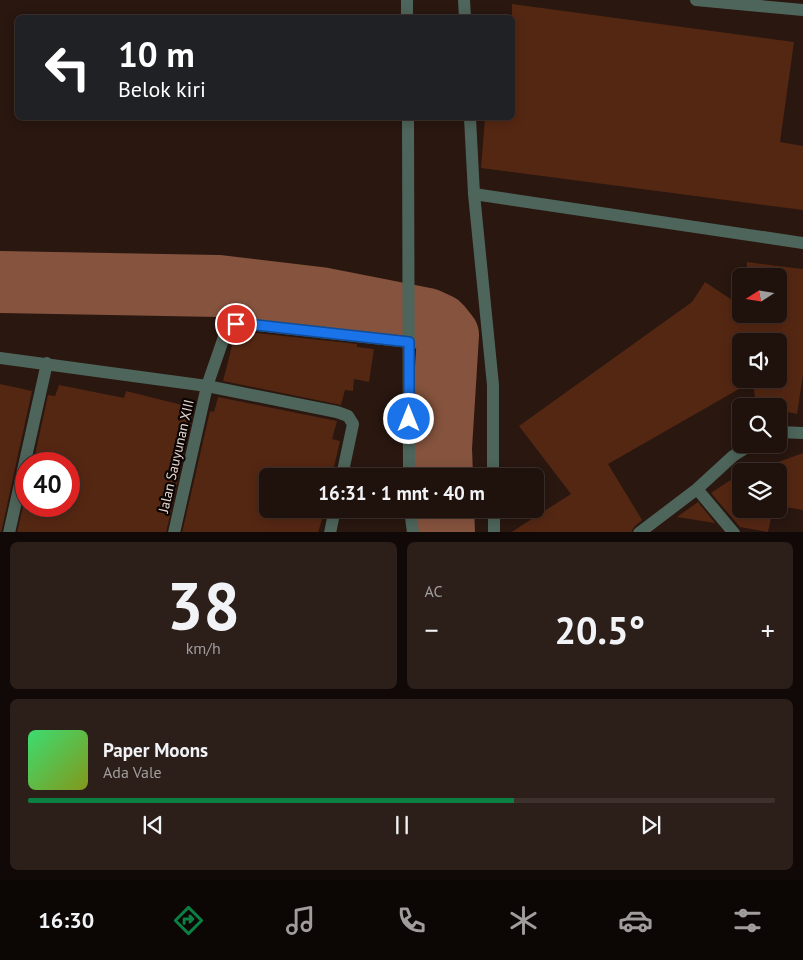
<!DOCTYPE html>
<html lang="id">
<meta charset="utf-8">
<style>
body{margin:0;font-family:"PT Sans",sans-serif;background:#2c1f1a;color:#f1f3f6;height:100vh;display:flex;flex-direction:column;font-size:19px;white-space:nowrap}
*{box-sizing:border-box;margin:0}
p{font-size:16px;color:#a19d9d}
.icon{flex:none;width:28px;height:28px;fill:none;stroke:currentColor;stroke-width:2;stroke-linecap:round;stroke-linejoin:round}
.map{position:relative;height:532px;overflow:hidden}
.side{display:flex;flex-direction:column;gap:10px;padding:10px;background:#110907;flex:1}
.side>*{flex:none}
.hud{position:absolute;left:15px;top:15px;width:500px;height:105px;border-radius:8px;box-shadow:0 2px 12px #0003,0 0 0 1px #3c312d;background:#202124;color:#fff;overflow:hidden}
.needle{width:32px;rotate:258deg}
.buttons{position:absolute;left:732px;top:268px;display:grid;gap:10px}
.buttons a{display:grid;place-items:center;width:55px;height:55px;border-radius:8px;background:#1f110c;box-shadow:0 2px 12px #0003,0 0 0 1px #3c312d;font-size:25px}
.speed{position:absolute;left:15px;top:452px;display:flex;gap:10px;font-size:25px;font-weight:700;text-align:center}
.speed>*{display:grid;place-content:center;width:65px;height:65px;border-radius:50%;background:#1f110c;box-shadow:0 2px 12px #0003,0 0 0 1px #3c312d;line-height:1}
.speed .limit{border:8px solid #d22;background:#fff;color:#111}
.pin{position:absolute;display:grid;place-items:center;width:42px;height:42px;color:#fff;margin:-21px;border:2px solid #fff;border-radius:50%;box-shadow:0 1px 5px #0007}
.me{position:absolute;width:55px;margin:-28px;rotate:0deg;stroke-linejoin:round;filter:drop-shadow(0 0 4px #0008)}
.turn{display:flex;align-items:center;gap:18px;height:105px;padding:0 20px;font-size:22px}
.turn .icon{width:65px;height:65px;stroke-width:2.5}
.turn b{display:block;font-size:35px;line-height:42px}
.big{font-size:38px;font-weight:600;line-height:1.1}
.side .card{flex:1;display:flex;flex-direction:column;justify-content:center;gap:8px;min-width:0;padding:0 18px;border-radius:8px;background:#2c1f1a}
.side .dial{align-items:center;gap:0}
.dial b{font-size:65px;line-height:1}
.song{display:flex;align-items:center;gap:15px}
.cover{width:60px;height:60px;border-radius:8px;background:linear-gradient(135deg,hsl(140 70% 55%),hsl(70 70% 35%))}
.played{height:5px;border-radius:2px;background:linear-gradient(90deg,#0b8043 65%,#3c312d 65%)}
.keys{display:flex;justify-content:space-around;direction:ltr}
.heat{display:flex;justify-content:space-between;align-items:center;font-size:28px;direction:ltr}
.side .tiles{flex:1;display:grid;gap:10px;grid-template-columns:1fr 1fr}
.card:last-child{grid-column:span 2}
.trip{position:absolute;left:259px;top:468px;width:285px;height:50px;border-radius:8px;background:#1f110c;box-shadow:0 2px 12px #0003,0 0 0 1px #3c312d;font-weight:600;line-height:50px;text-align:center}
.tabs{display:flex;height:80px;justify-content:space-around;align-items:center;background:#0c0705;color:#a19d9d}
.tabs .icon{width:35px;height:35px}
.tabs .selected{color:#0b8043}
.tabs b{font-size:22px;color:#f1f3f6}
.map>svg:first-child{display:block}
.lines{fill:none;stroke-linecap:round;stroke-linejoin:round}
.river{stroke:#85533e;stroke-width:62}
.building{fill:#542713;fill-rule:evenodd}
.minor{stroke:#4e655b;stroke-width:12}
.tertiary{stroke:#4e655b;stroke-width:12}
.route-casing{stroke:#114b97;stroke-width:12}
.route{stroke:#1a73e8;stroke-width:9}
.labels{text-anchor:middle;stroke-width:4.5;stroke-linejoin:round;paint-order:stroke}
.street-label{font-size:14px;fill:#e4d7d1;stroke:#0c0503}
</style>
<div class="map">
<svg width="803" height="533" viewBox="0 0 803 533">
<rect width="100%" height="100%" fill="#291710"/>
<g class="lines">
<!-- river -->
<path class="river" d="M 0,282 L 219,286 L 320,298 L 427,319 L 440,325 L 448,335 L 441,448 L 442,476
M 443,509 L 444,533"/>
</g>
<!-- building -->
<path class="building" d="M 512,4 L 794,42 L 780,142 L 803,146 L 803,210 L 481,168 L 485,118 L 512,118 Z
M 747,262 L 803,269 L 803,375 L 797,414 L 779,410 L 779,406 L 756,406 L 753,381 L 608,464 L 642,520 L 634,527 L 631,533 L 510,533 L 571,494 L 519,426 L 692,302 L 705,282 L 741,306 L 741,314 L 779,314 L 779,276 L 746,276 ZM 741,341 L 779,341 L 779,379 L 741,379 Z
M 248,332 L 357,344 L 357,347 L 374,349 L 369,382 L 354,379 L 353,391 L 345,390 L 341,405 L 223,381 L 235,334 Z
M 0,384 L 32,391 L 1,533 L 0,533 Z
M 59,385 L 124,398 L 126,391 L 194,408 L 166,533 L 17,533 L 26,493 L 26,506 L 69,506 L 69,464 L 33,464 L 48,395 L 55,396 Z
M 218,397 L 337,421 L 332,439 L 340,441 L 332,476 L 268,476 L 268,509 L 325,509 L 318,533 L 182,533 L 210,411 L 214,412 Z
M 803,453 L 803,510 L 779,506 L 779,471 L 754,471 Z
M 741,476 L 741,509 L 773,509 L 768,532 L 740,527 L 711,493 L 729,481 Z
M 698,502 L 715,523 L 677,517 Z"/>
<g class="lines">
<!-- minor -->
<path class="minor" d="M 464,0 L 465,18
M 696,0 L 803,10
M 470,118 L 474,194 L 493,385 L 493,476
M 474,194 L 803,243
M 0,358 L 207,386 L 337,412 L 348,416 L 353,424 L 342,476
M 779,432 L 803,433
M 697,489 L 734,533
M 494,509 L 494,533
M 9,533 L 47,363
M 174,533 L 207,386 L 225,334 L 230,327 L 248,324 L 409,342
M 330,533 L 335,509
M 639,533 L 697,489 L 733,456 L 752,444"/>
<!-- tertiary -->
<path class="tertiary" d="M 407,0 L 407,18
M 408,118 L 409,476
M 410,509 L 413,533"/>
</g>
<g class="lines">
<!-- route casing -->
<g class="route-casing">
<path id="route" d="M 236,324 L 248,324 L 409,342 L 409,419"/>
</g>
<!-- route -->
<use href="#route" class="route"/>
</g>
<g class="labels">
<!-- street labels -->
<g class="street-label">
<text transform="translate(176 456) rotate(-77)" y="5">Jalan Sauyunan XIII</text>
</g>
</g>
</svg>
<div class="buttons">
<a><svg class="needle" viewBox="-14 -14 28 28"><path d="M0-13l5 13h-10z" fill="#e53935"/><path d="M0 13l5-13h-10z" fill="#a19d9d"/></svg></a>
<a><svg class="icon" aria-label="sound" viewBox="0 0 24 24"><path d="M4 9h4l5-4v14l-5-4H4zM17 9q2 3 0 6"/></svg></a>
<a><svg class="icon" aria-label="search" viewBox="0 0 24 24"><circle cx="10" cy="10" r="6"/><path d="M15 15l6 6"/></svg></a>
<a><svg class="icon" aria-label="layers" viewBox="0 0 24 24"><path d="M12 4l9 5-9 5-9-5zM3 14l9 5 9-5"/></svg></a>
</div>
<div class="speed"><div class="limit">40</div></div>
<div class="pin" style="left:236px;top:324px;background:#d93025"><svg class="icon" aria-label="arrive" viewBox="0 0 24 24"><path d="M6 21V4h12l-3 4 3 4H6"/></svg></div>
<svg class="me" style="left:409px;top:419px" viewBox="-20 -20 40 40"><circle r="17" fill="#1a73e8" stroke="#fff" stroke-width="3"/><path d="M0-11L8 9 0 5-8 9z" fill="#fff"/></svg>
<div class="trip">16:31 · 1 mnt · 40 m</div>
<div class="hud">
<div class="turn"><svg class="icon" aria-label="left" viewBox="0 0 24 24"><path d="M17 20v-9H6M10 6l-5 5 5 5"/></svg><div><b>10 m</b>Belok kiri</div></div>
</div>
</div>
<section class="side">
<div class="tiles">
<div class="card dial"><b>38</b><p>km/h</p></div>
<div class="card"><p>AC</p>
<div class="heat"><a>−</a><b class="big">20.5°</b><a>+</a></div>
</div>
<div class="card">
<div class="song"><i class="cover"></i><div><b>Paper Moons</b><p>Ada Vale</p></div></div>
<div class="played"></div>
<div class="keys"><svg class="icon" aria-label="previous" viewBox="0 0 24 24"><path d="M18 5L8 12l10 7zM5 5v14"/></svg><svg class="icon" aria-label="pause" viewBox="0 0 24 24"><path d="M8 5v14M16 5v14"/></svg><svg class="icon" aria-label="next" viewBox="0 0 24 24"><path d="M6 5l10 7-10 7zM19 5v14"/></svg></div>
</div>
</div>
</section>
<nav class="tabs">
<b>16:30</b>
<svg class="icon selected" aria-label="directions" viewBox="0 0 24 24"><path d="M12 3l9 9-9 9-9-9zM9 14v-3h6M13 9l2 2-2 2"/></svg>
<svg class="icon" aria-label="music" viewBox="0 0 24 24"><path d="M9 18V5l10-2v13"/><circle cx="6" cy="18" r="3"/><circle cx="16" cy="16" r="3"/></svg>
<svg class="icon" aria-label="phone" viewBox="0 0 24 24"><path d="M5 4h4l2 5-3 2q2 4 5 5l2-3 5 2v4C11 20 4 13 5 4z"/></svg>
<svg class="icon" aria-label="climate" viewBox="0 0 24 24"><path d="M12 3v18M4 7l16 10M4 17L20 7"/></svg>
<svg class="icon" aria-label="car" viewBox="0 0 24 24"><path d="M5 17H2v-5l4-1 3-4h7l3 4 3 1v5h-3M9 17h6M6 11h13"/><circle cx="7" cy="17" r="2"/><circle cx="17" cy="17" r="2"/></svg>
<svg class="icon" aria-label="filters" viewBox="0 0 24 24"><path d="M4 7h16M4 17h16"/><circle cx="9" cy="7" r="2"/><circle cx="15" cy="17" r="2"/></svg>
</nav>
